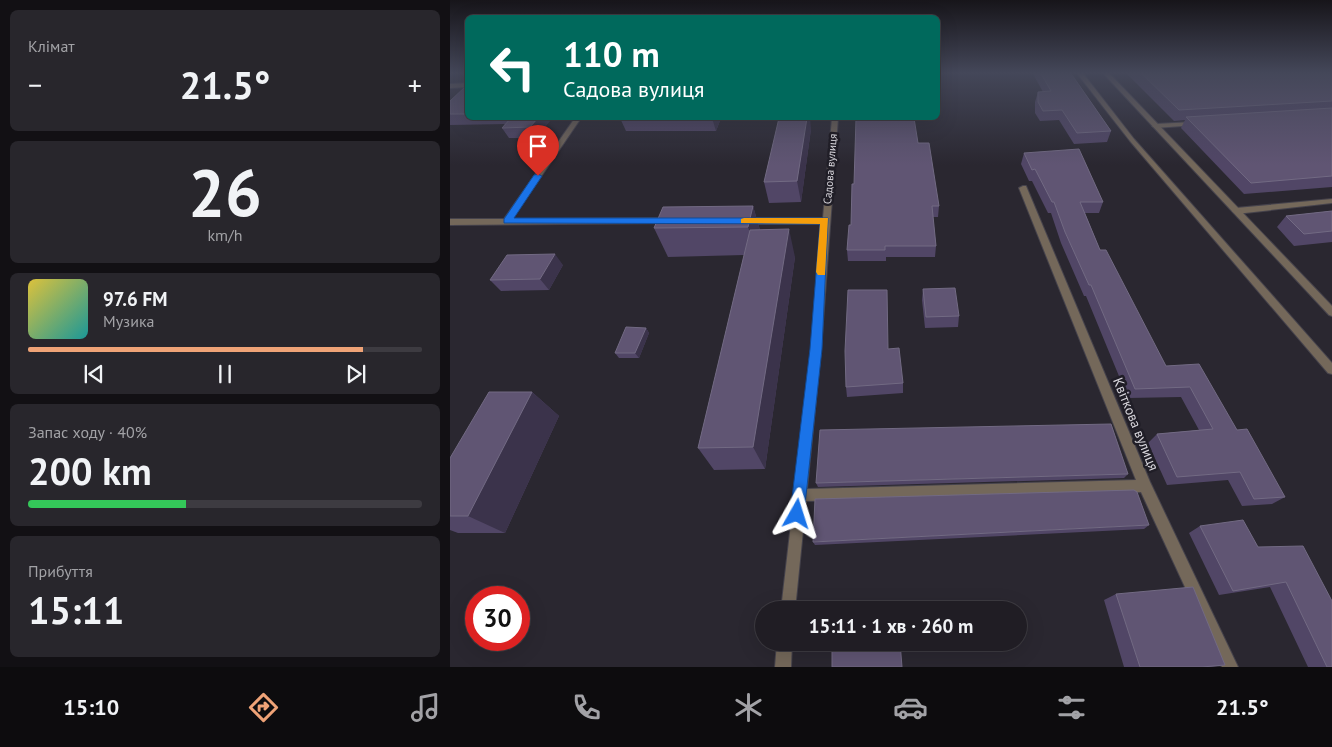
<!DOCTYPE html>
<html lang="uk">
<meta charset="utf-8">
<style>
body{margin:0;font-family:"PT Sans",sans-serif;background:#28262c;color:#f1f3f6;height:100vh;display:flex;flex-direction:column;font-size:19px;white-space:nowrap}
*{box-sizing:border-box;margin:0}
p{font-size:16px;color:#a2a2a6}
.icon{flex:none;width:28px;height:28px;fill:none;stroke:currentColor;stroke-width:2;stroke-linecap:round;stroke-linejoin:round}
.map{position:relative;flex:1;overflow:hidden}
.details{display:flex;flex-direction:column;gap:10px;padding:10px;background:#121014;width:450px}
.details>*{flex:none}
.hud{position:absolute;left:15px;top:15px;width:475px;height:105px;border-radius:8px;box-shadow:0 5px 20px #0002,0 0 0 1px #3d3b41;background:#00695c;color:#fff;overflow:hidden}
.speed{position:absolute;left:15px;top:586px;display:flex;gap:10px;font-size:25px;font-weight:700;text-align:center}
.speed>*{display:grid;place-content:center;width:65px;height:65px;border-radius:50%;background:#201d24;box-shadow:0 5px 20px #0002,0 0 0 1px #3d3b41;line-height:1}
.speed .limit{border:8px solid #d22;background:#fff;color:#111}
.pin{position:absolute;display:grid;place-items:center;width:42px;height:42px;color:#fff;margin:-51px -21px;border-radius:50% 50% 50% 0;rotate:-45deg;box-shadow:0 0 5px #0007}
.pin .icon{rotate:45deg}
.me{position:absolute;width:55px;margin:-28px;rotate:6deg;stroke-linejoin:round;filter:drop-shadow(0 0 4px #0008)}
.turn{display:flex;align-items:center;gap:18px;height:105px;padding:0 15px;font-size:22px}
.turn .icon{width:65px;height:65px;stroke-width:2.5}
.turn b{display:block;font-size:35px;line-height:42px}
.big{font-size:38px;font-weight:700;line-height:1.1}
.details .card{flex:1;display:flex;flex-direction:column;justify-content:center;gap:8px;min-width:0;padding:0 18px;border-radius:8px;background:#28262c}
.details .dial{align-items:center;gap:0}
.dial b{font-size:65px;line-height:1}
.song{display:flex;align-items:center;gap:15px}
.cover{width:60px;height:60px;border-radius:8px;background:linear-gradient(135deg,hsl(50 70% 55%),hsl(180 70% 35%))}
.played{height:5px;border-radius:2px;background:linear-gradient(90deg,#efa377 85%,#3d3b41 85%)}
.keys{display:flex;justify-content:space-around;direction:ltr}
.heat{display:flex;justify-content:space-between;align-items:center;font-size:28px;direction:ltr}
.charge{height:8px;border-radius:4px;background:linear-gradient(90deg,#34c759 40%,#3d3b41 0)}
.trip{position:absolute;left:305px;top:601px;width:272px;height:50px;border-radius:25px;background:#201d24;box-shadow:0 5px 20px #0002,0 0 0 1px #3d3b41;font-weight:700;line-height:50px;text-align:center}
.tab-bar{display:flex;height:80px;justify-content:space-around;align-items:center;background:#0d0c0e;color:#a2a2a6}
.tab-bar .icon{width:35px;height:35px}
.tab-bar .on{color:#efa377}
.tab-bar b{font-size:22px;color:#f1f3f6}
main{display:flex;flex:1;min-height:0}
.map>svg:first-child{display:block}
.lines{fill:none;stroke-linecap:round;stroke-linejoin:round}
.service-casing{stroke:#46434c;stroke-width:2}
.minor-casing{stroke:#46434c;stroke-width:2}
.service{fill:#74685a;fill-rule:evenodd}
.minor{fill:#74685a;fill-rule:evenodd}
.wall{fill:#514666}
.shaded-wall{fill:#3b334b}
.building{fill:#605573;stroke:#726a83}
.route{fill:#1a73e8;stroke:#114b97}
.slow{fill:#f59e0b}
.labels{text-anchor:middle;stroke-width:5;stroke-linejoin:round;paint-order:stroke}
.far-street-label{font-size:11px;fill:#d8d6dc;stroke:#201e27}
.street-label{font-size:14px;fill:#d8d6dc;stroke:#201e27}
</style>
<main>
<section class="details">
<div class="card"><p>Клімат</p>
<div class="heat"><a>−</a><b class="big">21.5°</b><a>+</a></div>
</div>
<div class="card dial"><b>26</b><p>km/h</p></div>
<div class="card">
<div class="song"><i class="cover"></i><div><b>97.6 FM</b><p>Музика</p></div></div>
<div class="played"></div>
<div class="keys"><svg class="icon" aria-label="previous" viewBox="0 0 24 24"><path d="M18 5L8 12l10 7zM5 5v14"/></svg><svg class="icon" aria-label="pause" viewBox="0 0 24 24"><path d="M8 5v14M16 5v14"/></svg><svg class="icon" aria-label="next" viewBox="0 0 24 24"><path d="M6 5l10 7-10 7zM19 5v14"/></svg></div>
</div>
<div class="card"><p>Запас ходу · 40%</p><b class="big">200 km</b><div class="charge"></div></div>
<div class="card"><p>Прибуття</p><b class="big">15:11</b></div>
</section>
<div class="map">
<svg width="882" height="667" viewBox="0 0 882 667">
<rect width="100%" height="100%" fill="#2a2730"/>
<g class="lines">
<!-- service casing -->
<g class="service-casing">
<path id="service" d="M 744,122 L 746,123 L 746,125 L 705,128 L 702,126 L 705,124 Z
M 882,199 L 882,203 L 786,214 L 782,211 L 786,208 Z"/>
</g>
<!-- minor casing -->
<g class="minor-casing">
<path id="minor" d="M 626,72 L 632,72 L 684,139 L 882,363 L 882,374 L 878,373 L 680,141 Z
M 652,72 L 658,72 L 882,306 L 882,316 L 879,315 Z
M 18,83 L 18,87 L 0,88 L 0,84 Z
M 125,118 L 131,118 L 62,219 L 221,218 L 224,219 L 224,223 L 0,225 L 0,219 L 54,219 Z
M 382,118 L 388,118 L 371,349 L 357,489 L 686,480 L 569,188 L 573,186 L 576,186 L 700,482 L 788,667 L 772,667 L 691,492 L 356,501 L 345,610 L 331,610 L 344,498 L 343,495 L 345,491 L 361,349 L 372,224 L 293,224 L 289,221 L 293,218 L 373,218 Z
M 327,642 L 342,642 L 341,667 L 325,667 Z"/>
</g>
<!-- service -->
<use href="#service" class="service"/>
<!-- minor -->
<use href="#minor" class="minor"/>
</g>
<!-- wall -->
<path class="wall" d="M 582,72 L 620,72 L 661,131 L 657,142 L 624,144 L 609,120 L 590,121 L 585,113 L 585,102 L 588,92 L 593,92 Z
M 675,72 L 882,72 L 882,187 L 794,194 L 731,128 L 735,120 L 724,121 Z
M 18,86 L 18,118 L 102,118 L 86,138 L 59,138 L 52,128 L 55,124 L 0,125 L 0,101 Z
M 170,118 L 271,118 L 266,131 L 176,131 Z
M 361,129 L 351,202 L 319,203 L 314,182 Z
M 468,143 L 489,206 L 488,217 L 483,217 L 486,246 L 485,257 L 436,257 L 436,261 L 398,261 L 397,250 L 401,225 L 404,184 Z
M 574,153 L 653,202 L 649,213 L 635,213 L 650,250 L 716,366 L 787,430 L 835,497 L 822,504 L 792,506 L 778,480 L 717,485 L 698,443 L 707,434 L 749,430 L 731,397 L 678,398 L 636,296 L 634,296 L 611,243 L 601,213 L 598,213 L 582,181 L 579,181 L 571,164 Z
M 303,206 L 310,230 L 345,257 L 315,469 L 264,470 L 248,448 L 294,255 L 218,257 L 204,228 Z
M 882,211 L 882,242 L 844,246 L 827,227 L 836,216 Z
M 113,265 L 99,290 L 51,291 L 40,280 Z
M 473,289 L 509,316 L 508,327 L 475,328 L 472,300 Z
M 196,328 L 199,333 L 189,358 L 169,358 L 165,353 Z
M 438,349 L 453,383 L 453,393 L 397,397 L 396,387 Z
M 82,392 L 109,416 L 55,533 L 8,533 L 0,530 L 0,458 Z
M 678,474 L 674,478 L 368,487 L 366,483 Z
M 699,525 L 694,529 L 365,545 L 363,542 Z
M 750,526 L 808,547 L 882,601 L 882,667 L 858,667 L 820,587 L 769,595 L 739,533 Z
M 666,594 L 775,665 L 760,667 L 674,667 L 654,600 Z"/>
<!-- shaded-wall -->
<path class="shaded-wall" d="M 88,118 L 102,118 L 86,138 L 80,127 Z
M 262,118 L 271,118 L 266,131 Z
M 357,118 L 360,118 L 361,129 L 351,202 L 347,181 Z
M 303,206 L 311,234 L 307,255 L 298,227 Z
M 339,229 L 345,257 L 315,469 L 303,447 Z
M 105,254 L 113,265 L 99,290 L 90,279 Z
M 196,328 L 199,333 L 189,358 L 185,353 Z
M 82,392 L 109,416 L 55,533 L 18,516 Z"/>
<!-- building -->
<path class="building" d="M 590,72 L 620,72 L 661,131 L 627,133 L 612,110 L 593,111 L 588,102 L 588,92 L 601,91 Z
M 690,72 L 882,72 L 882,101 L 729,110 Z
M 16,86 L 18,86 L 18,114 L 0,114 L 0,101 Z
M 882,108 L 882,176 L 801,183 L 736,117 Z
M 61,118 L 88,118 L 80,127 L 52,128 Z
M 329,118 L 357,118 L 347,181 L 314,182 Z
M 406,118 L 464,118 L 468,143 L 479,143 L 489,206 L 482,206 L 486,246 L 435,246 L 435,250 L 397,250 L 399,225 L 401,225 L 402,184 L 404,184 Z
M 629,149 L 653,202 L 630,202 L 650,250 L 656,250 L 716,366 L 749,364 L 787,430 L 797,429 L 835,497 L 804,499 L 790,472 L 727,477 L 707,434 L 763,429 L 740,387 L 685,389 L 641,285 L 639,285 L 615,232 L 604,202 L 602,202 L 585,169 L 582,170 L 574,153 Z
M 303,206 L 298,227 L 204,228 L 213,207 Z
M 882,211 L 882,231 L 854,234 L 836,216 Z
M 339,229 L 303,447 L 248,448 L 300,230 Z
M 105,254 L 90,279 L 40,280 L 57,255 Z
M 505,288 L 509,316 L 476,317 L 473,289 Z
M 398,290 L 437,290 L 438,349 L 449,348 L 453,383 L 396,387 L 395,351 Z
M 176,327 L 196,328 L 185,353 L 165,353 Z
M 39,392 L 82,392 L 18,516 L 0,516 L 0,458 Z
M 661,424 L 678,474 L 366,483 L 370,430 Z
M 684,490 L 687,492 L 699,525 L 363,542 L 365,499 Z
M 793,520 L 808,547 L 853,546 L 882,601 L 882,667 L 877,667 L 836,582 L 783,591 L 750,526 Z
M 743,587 L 775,665 L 752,667 L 690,667 L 666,594 Z
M 426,642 L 450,642 L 452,667 L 382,667 L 382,646 Z"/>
<!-- sky -->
<linearGradient id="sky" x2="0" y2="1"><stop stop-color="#17151a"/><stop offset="0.44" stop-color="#444759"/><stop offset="1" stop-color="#444759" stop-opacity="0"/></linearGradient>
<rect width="882" height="165" fill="url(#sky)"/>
<!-- route -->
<path class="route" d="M 88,174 L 92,176 L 64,218 L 378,218 L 372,349 L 354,514 L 352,519 L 347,521 L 342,519 L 340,514 L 360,349 L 370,224 L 54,223 L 54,219 L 84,175 Z"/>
<!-- slow -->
<path class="slow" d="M 294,218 L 378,218 L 375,275 L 368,275 L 366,272 L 370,224 L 291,223 L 291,219 Z"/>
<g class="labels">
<!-- far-street labels -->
<g class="far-street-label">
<text transform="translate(380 169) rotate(-85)" y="4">Садова вулиця</text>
</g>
<!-- street labels -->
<g class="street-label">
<text transform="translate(686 424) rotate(68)" y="5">Квіткова вулиця</text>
</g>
</g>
</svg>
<div class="speed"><div class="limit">30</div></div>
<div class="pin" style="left:88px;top:176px;background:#d93025"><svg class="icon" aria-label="arrive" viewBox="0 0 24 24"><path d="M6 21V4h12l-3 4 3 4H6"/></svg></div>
<svg class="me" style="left:347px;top:514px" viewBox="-20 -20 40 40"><path d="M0-17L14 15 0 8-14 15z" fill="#1a73e8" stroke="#fff" stroke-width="4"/></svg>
<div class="trip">15:11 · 1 хв · 260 m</div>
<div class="hud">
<div class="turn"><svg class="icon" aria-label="left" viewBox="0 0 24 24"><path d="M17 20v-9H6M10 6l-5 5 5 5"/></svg><div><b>110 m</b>Садова вулиця</div></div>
</div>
</div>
</main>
<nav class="tab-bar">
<b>15:10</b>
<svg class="icon on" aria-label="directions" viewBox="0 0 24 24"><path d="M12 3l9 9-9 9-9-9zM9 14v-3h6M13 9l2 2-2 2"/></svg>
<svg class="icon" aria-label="music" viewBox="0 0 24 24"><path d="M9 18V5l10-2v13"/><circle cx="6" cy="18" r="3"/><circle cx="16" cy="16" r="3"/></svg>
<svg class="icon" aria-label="phone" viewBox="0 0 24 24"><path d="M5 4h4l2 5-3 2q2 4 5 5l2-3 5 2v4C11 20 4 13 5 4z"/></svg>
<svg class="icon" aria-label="climate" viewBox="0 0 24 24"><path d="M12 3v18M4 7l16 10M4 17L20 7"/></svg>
<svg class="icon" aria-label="car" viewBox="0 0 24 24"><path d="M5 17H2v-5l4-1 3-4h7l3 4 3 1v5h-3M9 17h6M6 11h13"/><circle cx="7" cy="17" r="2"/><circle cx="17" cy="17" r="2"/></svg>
<svg class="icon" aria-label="filters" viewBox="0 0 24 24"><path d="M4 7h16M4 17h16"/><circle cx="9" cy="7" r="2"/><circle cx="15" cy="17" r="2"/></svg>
<b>21.5°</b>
</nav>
